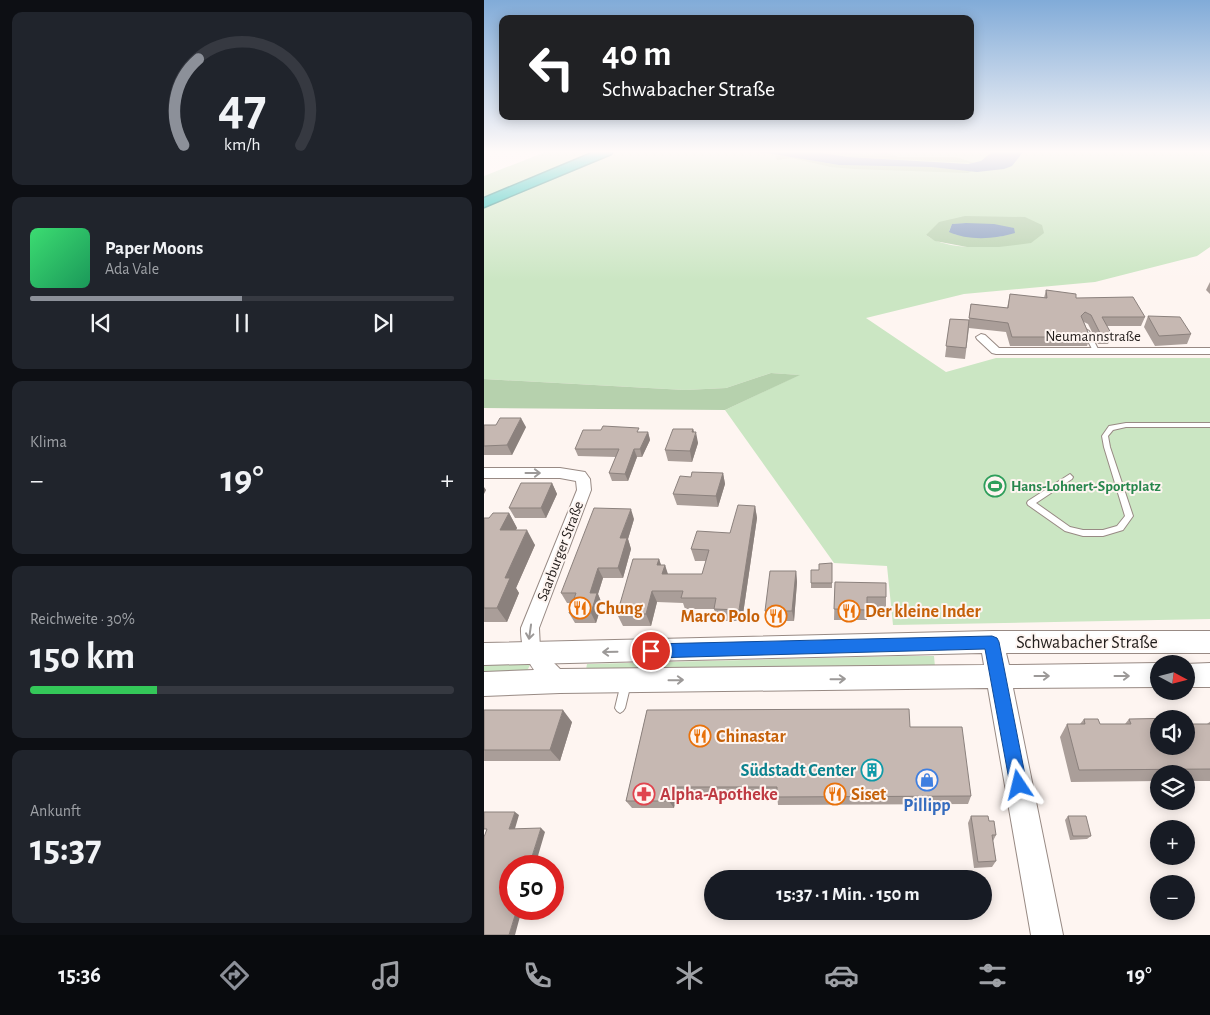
<!DOCTYPE html>
<html lang="de">
<meta charset="utf-8">
<style>
body{margin:0;font-family:"Alegreya Sans",sans-serif;background:#20242c;color:#f1f3f6;height:100vh;display:flex;flex-direction:column;font-size:19px;white-space:nowrap}
*{box-sizing:border-box;margin:0}
p{font-size:16px;color:#9ea1a6}
.icon{flex:none;width:28px;height:28px;fill:none;stroke:currentColor;stroke-width:2;stroke-linecap:round;stroke-linejoin:round}
.map{position:relative;flex:1;overflow:hidden}
.side{display:flex;flex-direction:column;gap:12px;padding:12px;background:#0d0f14;width:484px}
.side>*{flex:none}
.banner{position:absolute;left:15px;top:15px;width:475px;height:105px;border-radius:10px;box-shadow:0 2px 12px #0003;background:#202124;color:#fff;overflow:hidden}
.needle{width:32px;rotate:97deg}
.fabs{position:absolute;left:666px;top:655px;display:grid;gap:10px}
.fabs a{display:grid;place-items:center;width:45px;height:45px;border-radius:50%;background:#171b24;box-shadow:0 2px 12px #0003;font-size:25px}
.speed{position:absolute;left:15px;top:855px;display:flex;gap:10px;font-size:25px;font-weight:700;text-align:center}
.speed>*{display:grid;place-content:center;width:65px;height:65px;border-radius:50%;background:#171b24;box-shadow:0 2px 12px #0003;line-height:1}
.speed .limit{border:8px solid #d22;background:#fff;color:#111}
.pin{position:absolute;display:grid;place-items:center;width:42px;height:42px;color:#fff;margin:-21px;border:2px solid #fff;border-radius:50%;box-shadow:0 1px 5px #0007}
.me{position:absolute;width:55px;margin:-28px;rotate:350deg;stroke-linejoin:round;filter:drop-shadow(0 0 4px #0008)}
.turn{display:flex;align-items:center;gap:18px;height:105px;padding:0 20px;font-size:22px}
.turn .icon{width:65px;height:65px;stroke-width:2.5}
.turn b{display:block;font-size:35px;line-height:42px}
.big{font-size:38px;font-weight:700;line-height:1.1}
.side .widget{flex:1;display:flex;flex-direction:column;justify-content:center;gap:8px;min-width:0;padding:0 18px;border-radius:10px;background:#20242c}
.side .dial{align-items:center;gap:0}
.dial svg{height:130px;overflow:visible;fill:none;stroke:#363941;stroke-width:7;stroke-linecap:round;text-anchor:middle}
.dial text{fill:#f1f3f6;stroke:none}
.song{display:flex;align-items:center;gap:15px}
.cover{width:60px;height:60px;border-radius:8px;background:linear-gradient(135deg,hsl(140 70% 55%),hsl(150 70% 35%))}
.played{height:5px;border-radius:2px;background:linear-gradient(90deg,#8c9099 50%,#363941 50%)}
.keys{display:flex;justify-content:space-around;direction:ltr}
.heat{display:flex;justify-content:space-between;align-items:center;font-size:28px;direction:ltr}
.charge{height:8px;border-radius:4px;background:linear-gradient(90deg,#34c759 30%,#363941 0)}
.trip{position:absolute;left:220px;top:870px;width:288px;height:50px;border-radius:25px;background:#171b24;box-shadow:0 2px 12px #0003;font-weight:700;line-height:50px;text-align:center}
.menu{display:flex;height:80px;justify-content:space-around;align-items:center;background:#090b0e;color:#9ea1a6}
.menu .icon{width:35px;height:35px}
.menu .on{color:#8c9099}
.menu b{font-size:22px;color:#f1f3f6}
main{display:flex;flex:1;min-height:0}
.map>svg:first-child{display:block}
.green{fill:#cbe6c3;fill-rule:evenodd}
.forest{fill:#b6d1ad;fill-rule:evenodd}
.water{fill:#879dbf}
.pier{fill:#fef5f1}
.lines{fill:none;stroke-linecap:round;stroke-linejoin:round}
.lane-casing{stroke:#988a84;stroke-width:2}
.street-casing{stroke:#988a84;stroke-width:2}
.secondary-casing{stroke:#988a84;stroke-width:2}
.highway-casing{stroke:#18857e;stroke-width:3}
.lane{fill:#fff;fill-rule:evenodd}
.street{fill:#fff;fill-rule:evenodd}
.secondary{fill:#fff;fill-rule:evenodd}
.highway{fill:#13bdb3;fill-rule:evenodd}
.wall{fill:#aa9e99}
.shaded-wall{fill:#8b817d}
.building{fill:#c6b8b2;stroke:#8b817d}
.oneway{stroke:#9c9998}
.route{fill:#1a73e8;stroke:#114b97}
.labels{text-anchor:middle;stroke-width:4;stroke-linejoin:round;paint-order:stroke}
.street-label{font-size:15px;fill:#221d1b;stroke:#fef5f1}
.leisure-label{font-size:15px;font-weight:bold;fill:#27864d;stroke:#fef5f1;text-anchor:start}
.near-food-label{font-size:18px;font-weight:bold;fill:#c56008;stroke:#fef5f1;text-anchor:start}
.near-street-label{font-size:18px;fill:#221d1b;stroke:#fef5f1}
.near-culture-label{font-size:18px;font-weight:bold;fill:#0d838f;stroke:#fef5f1;text-anchor:end}
.near-health-label{font-size:18px;font-weight:bold;fill:#be3a42;stroke:#fef5f1;text-anchor:start}
.near-shop-label{font-size:18px;font-weight:bold;fill:#366cbe;stroke:#fef5f1}
</style>
<main>
<section class="side">
<div class="widget dial"><svg viewBox="0 0 100 80">
<path d="M14 69A42 42 0 1 1 86 69"/>
<path d="M14 69A42 42 0 0 1 23 16" stroke="#8c9099"/>
<text x="50" y="56" font-size="32" font-weight="700">47</text>
<text x="50" y="72" font-size="11">km/h</text>
</svg></div>
<div class="widget">
<div class="song"><i class="cover"></i><div><b>Paper Moons</b><p>Ada Vale</p></div></div>
<div class="played"></div>
<div class="keys"><svg class="icon" aria-label="previous" viewBox="0 0 24 24"><path d="M18 5L8 12l10 7zM5 5v14"/></svg><svg class="icon" aria-label="pause" viewBox="0 0 24 24"><path d="M8 5v14M16 5v14"/></svg><svg class="icon" aria-label="next" viewBox="0 0 24 24"><path d="M6 5l10 7-10 7zM19 5v14"/></svg></div>
</div>
<div class="widget"><p>Klima</p>
<div class="heat"><a>−</a><b class="big">19°</b><a>+</a></div>
</div>
<div class="widget"><p>Reichweite · 30%</p><b class="big">150 km</b><div class="charge"></div></div>
<div class="widget"><p>Ankunft</p><b class="big">15:37</b></div>
</section>
<div class="map">
<svg width="727" height="935" viewBox="0 0 727 935">
<rect width="100%" height="100%" fill="#fef5f1"/>
<!-- green -->
<path class="green" d="M 0,151 L 726,151 L 726,247 L 713,256 L 611,282 L 480,294 L 382,318 L 462,372 L 512,358 L 726,358 L 726,619 L 409,625 L 403,566 L 350,563 L 241,410 L 315,375 L 287,373 L 242,388 L 201,390 L 0,379 ZM 442,235 L 516,247 C 492,247 461,249 442,235 Z
M 418,656 L 450,656 L 451,667 L 102,670 L 103,664 Z
M 0,665 L 46,665 L 43,671 L 0,673 Z"/>
<!-- forest -->
<path class="forest" d="M 229,151 L 271,151 L 355,165 L 447,167 L 488,171 L 484,173 L 370,169 L 347,167 L 307,158 L 293,160 L 291,154 Z
M 326,151 L 349,151 L 387,155 L 401,152 L 414,157 L 472,157 L 490,163 L 364,157 Z
M 481,216 L 541,217 L 558,225 L 560,233 L 547,243 L 515,247 L 483,247 L 451,241 L 442,235 L 455,222 ZM 482,223 L 518,237 L 472,235 L 465,231 L 468,224 Z
M 287,373 L 316,375 L 241,410 L 0,408 L 0,379 L 201,390 L 242,388 Z"/>
<!-- water -->
<path class="water" d="M 270,151 L 326,151 L 364,157 L 484,164 L 497,161 L 509,151 L 540,151 L 528,166 L 520,169 L 493,172 L 447,167 L 355,165 Z
M 482,223 L 510,224 L 530,228 L 531,233 C 512,239 484,241 465,232 L 468,224 Z"/>
<!-- pier -->
<path class="pier" d="M 4,151 L 64,151 L 0,176 L 0,152 Z"/>
<g class="lines">
<!-- lane casing -->
<g class="lane-casing">
<path id="lane" d="M 602,329 L 605,331 L 615,351 L 614,352 L 610,352 L 609,351 L 599,331 Z
M 642,423 L 727,423 L 727,427 L 642,427 L 629,430 L 624,436 L 626,447 L 649,516 L 639,530 L 619,536 L 599,536 L 581,531 L 544,505 L 543,503 L 544,501 L 586,474 L 589,477 L 588,479 L 552,503 L 586,527 L 599,530 L 619,530 L 633,526 L 641,516 L 620,447 L 618,436 L 625,426 Z
M 142,679 L 145,680 L 147,683 L 141,708 L 139,711 L 136,713 L 133,711 L 131,708 L 137,683 L 139,680 Z"/>
</g>
<!-- street casing -->
<g class="street-casing">
<path id="street" d="M 497,334 L 501,335 L 515,348 L 727,348 L 727,354 L 512,354 L 508,353 L 493,339 L 492,337 Z
M 0,468 L 76,468 L 101,472 L 106,479 L 107,490 L 55,628 L 56,649 L 82,675 L 85,681 L 82,687 L 76,690 C 51,680 36,654 37,628 L 93,490 L 92,481 L 76,478 L 0,478 Z"/>
</g>
<!-- secondary casing -->
<g class="secondary-casing">
<path id="secondary" d="M 508,631 L 727,631 L 727,653 L 522,653 L 525,665 L 675,663 L 676,664 L 675,687 L 529,688 L 579,935 L 547,935 L 504,688 L 76,693 L 0,696 L 0,672 L 76,669 L 500,665 L 498,653 L 0,665 L 0,643 Z
M 727,663 L 727,687 L 702,687 L 702,664 L 701,664 Z"/>
</g>
<!-- highway casing -->
<g class="highway-casing">
<path id="highway" d="M 113,151 L 129,151 L 127,154 L 0,207 L 0,198 Z"/>
</g>
<!-- lane -->
<use href="#lane" class="lane"/>
<!-- street -->
<use href="#street" class="street"/>
<!-- secondary -->
<use href="#secondary" class="secondary"/>
<!-- highway -->
<use href="#highway" class="highway"/>
</g>
<!-- wall -->
<path class="wall" d="M 727,280 L 727,295 L 722,290 Z
M 562,290 L 661,317 L 657,326 L 623,326 L 628,335 L 624,344 L 614,344 L 604,324 L 600,322 L 606,337 L 603,346 L 526,346 L 522,332 L 485,328 L 481,359 L 461,357 L 466,319 L 485,320 L 487,304 L 523,308 L 526,294 L 560,298 Z
M 664,316 L 707,334 L 703,344 L 671,346 L 660,327 Z
M 0,425 L 42,427 L 28,455 L 0,455 Z
M 209,429 L 214,443 L 208,462 L 184,461 L 181,450 Z
M 156,432 L 164,432 L 166,440 L 158,457 L 153,457 L 144,481 L 128,481 L 125,473 L 132,457 L 94,456 L 91,449 Z
M 239,473 L 241,484 L 234,507 L 193,505 L 189,494 L 207,477 Z
M 68,483 L 73,494 L 62,518 L 31,518 L 25,508 Z
M 271,506 L 273,518 L 258,621 L 234,621 L 230,609 L 201,609 L 199,603 L 173,602 L 167,626 L 139,626 L 133,614 L 175,559 L 177,565 L 181,565 L 183,574 L 218,574 L 222,561 L 211,561 L 207,549 L 246,533 Z
M 25,513 L 33,528 L 32,530 L 51,545 L 32,588 L 35,593 L 23,622 L 0,622 L 0,518 L 5,518 Z
M 150,519 L 144,539 L 147,549 L 139,578 L 119,578 L 114,594 L 118,604 L 112,623 L 91,623 L 85,613 L 88,603 L 83,603 L 77,593 Z
M 348,563 L 348,588 L 327,588 L 327,583 Z
M 312,571 L 313,582 L 310,621 L 283,621 L 281,611 Z
M 351,582 L 402,597 L 402,607 L 383,607 L 383,620 L 350,620 Z
M 0,710 L 88,722 L 76,761 L 0,761 Z
M 163,710 L 426,727 L 487,796 L 484,804 L 294,805 L 293,795 L 192,795 L 190,808 L 148,808 L 142,801 Z
M 600,719 L 616,724 L 641,724 L 645,719 L 675,746 L 723,724 L 727,721 L 727,781 L 702,781 L 702,774 L 675,774 L 675,781 L 587,782 L 576,737 L 583,724 L 596,724 Z
M 487,816 L 505,821 L 512,835 L 509,841 L 512,861 L 508,867 L 490,868 L 484,823 Z
M 584,816 L 607,836 L 603,839 L 586,840 L 581,820 Z"/>
<!-- shaded-wall -->
<path class="shaded-wall" d="M 37,418 L 42,427 L 28,455 L 23,445 Z
M 209,429 L 211,436 L 212,432 L 214,443 L 208,462 L 206,451 Z
M 164,432 L 166,440 L 158,457 L 156,449 Z
M 150,449 L 153,457 L 144,481 L 141,474 Z
M 239,473 L 241,484 L 234,507 L 232,496 Z
M 68,483 L 73,494 L 62,518 L 57,508 Z
M 0,487 L 2,490 L 0,494 Z
M 271,506 L 273,518 L 258,621 L 255,610 Z
M 147,509 L 150,519 L 144,539 L 147,549 L 139,578 L 134,568 L 136,538 Z
M 25,513 L 33,528 L 24,545 L 16,530 Z
M 43,530 L 51,545 L 32,588 L 35,593 L 23,622 L 13,608 L 21,578 Z
M 175,559 L 179,571 L 173,565 Z
M 181,565 L 185,577 L 178,574 Z
M 114,568 L 119,578 L 114,594 L 118,604 L 112,623 L 107,613 L 106,593 Z
M 312,571 L 313,582 L 310,621 L 308,611 Z
M 168,591 L 173,602 L 167,626 L 162,614 Z
M 79,710 L 88,722 L 76,761 L 66,750 Z
M 188,787 L 192,795 L 190,808 L 185,801 Z
M 31,812 L 35,815 L 30,832 L 25,829 Z
M 57,828 L 61,832 L 51,866 L 45,866 Z
M 33,909 L 38,909 L 31,935 L 25,935 Z"/>
<!-- building -->
<path class="building" d="M 562,290 L 592,294 L 592,298 L 649,297 L 661,317 L 618,317 L 628,335 L 617,335 L 607,315 L 601,312 L 597,316 L 606,337 L 528,337 L 524,323 L 485,318 L 487,304 L 524,308 L 526,294 L 563,298 Z
M 664,316 L 696,317 L 707,334 L 675,336 Z
M 466,319 L 485,320 L 482,348 L 462,346 Z
M 16,418 L 37,418 L 23,445 L 0,446 L 0,425 L 12,425 Z
M 119,426 L 155,428 L 153,432 L 164,432 L 156,449 L 150,449 L 141,474 L 125,473 L 135,449 L 91,449 L 99,430 L 117,430 Z
M 189,429 L 209,429 L 208,432 L 212,432 L 206,451 L 181,450 Z
M 208,472 L 239,473 L 232,496 L 189,494 L 196,476 L 207,477 Z
M 37,483 L 68,483 L 57,508 L 25,508 Z
M 254,505 L 271,506 L 255,610 L 230,609 L 232,598 L 197,598 L 199,591 L 168,591 L 162,614 L 133,614 L 149,559 L 175,559 L 173,565 L 181,565 L 178,574 L 218,574 L 225,550 L 207,549 L 213,531 L 246,533 Z
M 110,508 L 147,509 L 136,538 L 143,538 L 134,568 L 114,568 L 106,593 L 113,593 L 107,613 L 85,613 L 92,593 L 77,593 Z
M 9,513 L 25,513 L 16,530 L 43,530 L 21,578 L 26,578 L 13,608 L 0,608 L 0,518 L 5,518 Z
M 348,563 L 348,583 L 327,583 L 327,570 L 335,570 L 335,564 Z
M 286,571 L 312,571 L 308,611 L 281,611 Z
M 351,582 L 402,583 L 402,597 L 383,597 L 383,610 L 350,609 Z
M 425,709 L 426,727 L 478,727 L 487,796 L 293,797 L 293,787 L 188,787 L 185,801 L 142,801 L 163,710 Z
M 0,710 L 79,710 L 66,750 L 0,750 Z
M 698,718 L 675,719 L 675,746 L 702,746 L 702,724 L 727,724 L 727,769 L 595,770 L 583,724 L 601,724 L 600,719 L 614,719 L 616,724 L 647,724 L 645,719 Z
M 0,812 L 31,812 L 25,829 L 57,828 L 45,866 L 26,866 L 26,909 L 33,909 L 25,935 L 0,935 L 0,837 L 3,829 L 0,829 Z
M 487,816 L 504,816 L 505,821 L 510,821 L 512,835 L 508,835 L 512,861 L 494,862 Z
M 584,816 L 602,816 L 607,836 L 589,836 Z
M 474,877 L 493,877 L 493,879 L 474,879 Z"/>
<!-- one-way arrows -->
<defs><path id="oneway-shaft" d="M-6 0H5M1.5-3L5.5 0L1.5 3" fill="none" stroke-width="1.6" stroke-linecap="round" stroke-linejoin="round" transform="scale(1.25)"/></defs>
<g class="oneway">
<use href="#oneway-shaft" transform="translate(49 473)"/>
<use href="#oneway-shaft" transform="translate(46 632) rotate(98)"/>
<use href="#oneway-shaft" transform="translate(126 652) rotate(179)"/>
<use href="#oneway-shaft" transform="translate(558 676)"/>
<use href="#oneway-shaft" transform="translate(638 676)"/>
<use href="#oneway-shaft" transform="translate(354 679) rotate(-1)"/>
<use href="#oneway-shaft" transform="translate(192 680) rotate(-1)"/>
</g>
<!-- sky -->
<linearGradient id="sky" x2="0" y2="1"><stop stop-color="#81abd8"/><stop offset="0.54" stop-color="#fffaf9"/><stop offset="1" stop-color="#fffaf9" stop-opacity="0"/></linearGradient>
<rect width="727" height="281" fill="url(#sky)"/>
<!-- route -->
<path class="route" d="M 508,636 L 513,638 L 515,642 L 543,785 L 541,791 L 535,794 L 529,791 L 526,785 L 501,649 L 167,658 L 162,656 L 160,651 L 162,646 L 167,644 Z"/>
<!-- icons -->
<defs>
<g id="stadium-ring" transform="scale(1.125)"><circle r="9.5" fill="#fef5f1" stroke="#2e9e5b" stroke-width="1.5"/><path d="M0-5a6.5 5 0 1 0 0 10a6.5 5 0 1 0 0-10ZM-3.5-1.8h7v3.6h-7Z" fill="#2e9e5b"/></g>
<g id="restaurant-ring" transform="scale(1.125)"><circle r="9.5" fill="#fef5f1" stroke="#e8710a" stroke-width="1.5"/><path d="M-5-6h1v4h1v-4h1v4h1v-4h1v5L-1.5 .5V6h-2V.5L-5-1ZM5-6V6H3V1.5H1.5Q1.5-4 5-6Z" fill="#e8710a"/></g>
<g id="building-ring" transform="scale(1.125)"><circle r="9.5" fill="#fef5f1" stroke="#0f9aa8" stroke-width="1.5"/><path d="M-4-6H4V6H1V3H-1V6H-4ZM-2.5-4.3h1.7v1.8h-1.7ZM.8-4.3h1.7v1.8H.8ZM-2.5-1h1.7V.8h-1.7ZM.8-1h1.7V.8H.8Z" fill="#0f9aa8"/></g>
<g id="shop-ring" transform="scale(1.125)"><circle r="9.5" fill="#fef5f1" stroke="#3f7fe0" stroke-width="1.5"/><path d="M-5-2.5h2.3a2.7 3.5 0 0 1 5.4 0H5L5.5 6h-11ZM-1.5-2.5h3a1.5 2.3 0 0 0-3 0Z" fill="#3f7fe0"/></g>
<g id="pharmacy-ring" transform="scale(1.125)"><circle r="9.5" fill="#fef5f1" stroke="#e0444e" stroke-width="1.5"/><path d="M-2-6h4v4h4v4h-4v4h-4v-4h-4v-4h4Z" fill="#e0444e"/></g>
</defs>
<g fill-rule="evenodd">
<use href="#stadium-ring" x="511" y="486"/>
<use href="#restaurant-ring" x="96" y="608"/>
<use href="#restaurant-ring" x="365" y="611"/>
<use href="#restaurant-ring" x="292" y="616"/>
<use href="#restaurant-ring" x="216" y="736"/>
<use href="#building-ring" x="388" y="770"/>
<use href="#shop-ring" x="443" y="780"/>
<use href="#pharmacy-ring" x="160" y="794"/>
<use href="#restaurant-ring" x="351" y="794"/>
</g>
<g class="labels">
<!-- street labels -->
<g class="street-label">
<text x="609" y="341">Neumannstraße</text>
<text transform="translate(76 551) rotate(-69)" y="5">Saarburger Straße</text>
</g>
<!-- leisure labels -->
<g class="leisure-label">
<text x="527" y="491">Hans-Lohnert-Sportplatz</text>
</g>
<!-- near-food labels -->
<g class="near-food-label">
<text x="112" y="614">Chung</text>
<text x="381" y="617">Der kleine Inder</text>
<text x="276" y="622" text-anchor="end">Marco Polo</text>
<text x="232" y="742">Chinastar</text>
<text x="367" y="800">Siset</text>
</g>
<!-- near-street labels -->
<g class="near-street-label">
<text x="603" y="648">Schwabacher Straße</text>
</g>
<!-- near-culture labels -->
<g class="near-culture-label">
<text x="372" y="776">Südstadt Center</text>
</g>
<!-- near-health labels -->
<g class="near-health-label">
<text x="176" y="800">Alpha-Apotheke</text>
</g>
<!-- near-shop labels -->
<g class="near-shop-label">
<text x="443" y="811">Pillipp</text>
</g>
</g>
</svg>
<div class="fabs">
<a><svg class="needle" viewBox="-14 -14 28 28"><path d="M0-13l5 13h-10z" fill="#e53935"/><path d="M0 13l5-13h-10z" fill="#9ea1a6"/></svg></a>
<a><svg class="icon" aria-label="sound" viewBox="0 0 24 24"><path d="M4 9h4l5-4v14l-5-4H4zM17 9q2 3 0 6"/></svg></a>
<a><svg class="icon" aria-label="layers" viewBox="0 0 24 24"><path d="M12 4l9 5-9 5-9-5zM3 14l9 5 9-5"/></svg></a>
<a>+</a>
<a>−</a>
</div>
<div class="speed"><div class="limit">50</div></div>
<div class="pin" style="left:167px;top:651px;background:#d93025"><svg class="icon" aria-label="arrive" viewBox="0 0 24 24"><path d="M6 21V4h12l-3 4 3 4H6"/></svg></div>
<svg class="me" style="left:535px;top:785px" viewBox="-20 -20 40 40"><path d="M0-17L14 15 0 8-14 15z" fill="#1a73e8" stroke="#fff" stroke-width="4"/></svg>
<div class="trip">15:37 · 1 Min. · 150 m</div>
<div class="banner">
<div class="turn"><svg class="icon" aria-label="left" viewBox="0 0 24 24"><path d="M17 20v-9H6M10 6l-5 5 5 5"/></svg><div><b>40 m</b>Schwabacher Straße</div></div>
</div>
</div>
</main>
<nav class="menu">
<b>15:36</b>
<svg class="icon on" aria-label="directions" viewBox="0 0 24 24"><path d="M12 3l9 9-9 9-9-9zM9 14v-3h6M13 9l2 2-2 2"/></svg>
<svg class="icon" aria-label="music" viewBox="0 0 24 24"><path d="M9 18V5l10-2v13"/><circle cx="6" cy="18" r="3"/><circle cx="16" cy="16" r="3"/></svg>
<svg class="icon" aria-label="phone" viewBox="0 0 24 24"><path d="M5 4h4l2 5-3 2q2 4 5 5l2-3 5 2v4C11 20 4 13 5 4z"/></svg>
<svg class="icon" aria-label="climate" viewBox="0 0 24 24"><path d="M12 3v18M4 7l16 10M4 17L20 7"/></svg>
<svg class="icon" aria-label="car" viewBox="0 0 24 24"><path d="M5 17H2v-5l4-1 3-4h7l3 4 3 1v5h-3M9 17h6M6 11h13"/><circle cx="7" cy="17" r="2"/><circle cx="17" cy="17" r="2"/></svg>
<svg class="icon" aria-label="filters" viewBox="0 0 24 24"><path d="M4 7h16M4 17h16"/><circle cx="9" cy="7" r="2"/><circle cx="15" cy="17" r="2"/></svg>
<b>19°</b>
</nav>
